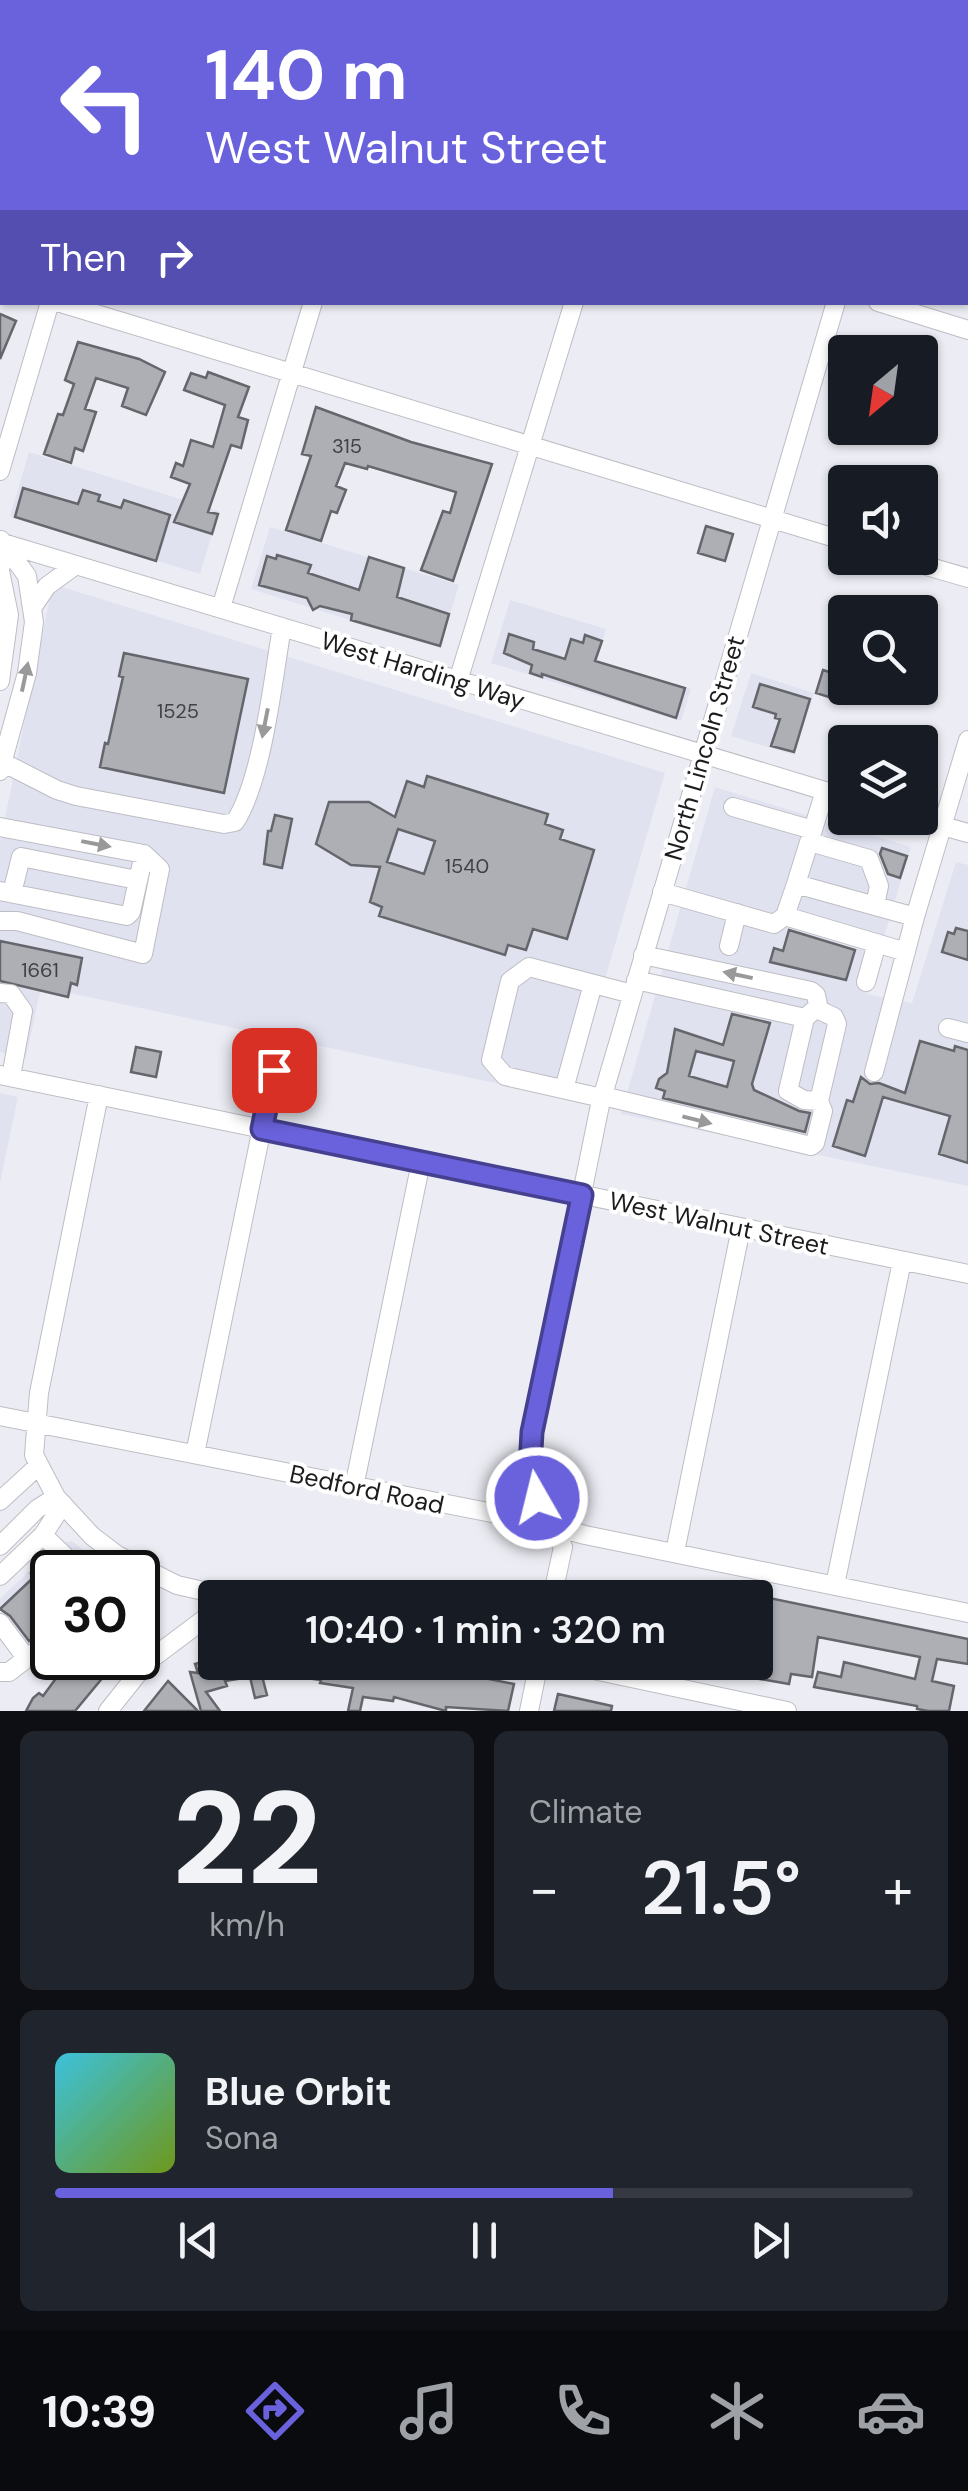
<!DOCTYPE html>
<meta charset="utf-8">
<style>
body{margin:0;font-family:"DM Sans",sans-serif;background:#20242c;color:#f1f3f6;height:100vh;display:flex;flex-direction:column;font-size:38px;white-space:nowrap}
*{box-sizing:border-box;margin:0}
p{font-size:32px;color:#9ea1a6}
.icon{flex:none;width:55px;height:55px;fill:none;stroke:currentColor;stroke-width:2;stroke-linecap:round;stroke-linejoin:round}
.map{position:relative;height:1711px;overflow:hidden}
.side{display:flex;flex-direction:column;gap:20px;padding:20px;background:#0d0f14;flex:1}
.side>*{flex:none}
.banner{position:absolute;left:0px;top:0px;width:970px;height:305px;box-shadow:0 2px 8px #0004;background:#6a62dc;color:#fff;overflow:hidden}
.needle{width:65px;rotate:209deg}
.controls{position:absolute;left:828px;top:335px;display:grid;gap:20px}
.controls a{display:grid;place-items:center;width:110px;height:110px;border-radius:10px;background:#171b24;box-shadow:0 2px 8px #0004;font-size:50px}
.speed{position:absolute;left:30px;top:1550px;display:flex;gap:20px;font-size:50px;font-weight:700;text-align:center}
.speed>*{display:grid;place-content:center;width:130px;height:130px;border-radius:50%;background:#171b24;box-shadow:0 2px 8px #0004;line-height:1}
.speed .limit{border:5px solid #111;border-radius:15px;background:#fff;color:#111}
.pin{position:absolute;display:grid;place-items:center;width:85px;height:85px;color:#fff;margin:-42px;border-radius:20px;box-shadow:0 5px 15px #0006}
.me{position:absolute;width:110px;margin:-55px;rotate:352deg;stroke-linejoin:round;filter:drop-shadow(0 0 8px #0008)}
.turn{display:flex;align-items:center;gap:35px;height:210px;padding:0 40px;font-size:45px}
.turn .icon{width:130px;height:130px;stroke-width:2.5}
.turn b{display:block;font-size:70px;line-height:85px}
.then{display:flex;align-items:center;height:95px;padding:0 40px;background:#0003;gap:20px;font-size:38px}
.big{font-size:75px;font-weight:600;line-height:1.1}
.side .tile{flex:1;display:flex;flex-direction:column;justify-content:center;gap:15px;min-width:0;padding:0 35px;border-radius:15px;background:#20242c}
.side .dial{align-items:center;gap:0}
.dial b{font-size:130px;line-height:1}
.song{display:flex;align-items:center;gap:30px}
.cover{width:120px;height:120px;border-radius:15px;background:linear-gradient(135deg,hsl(190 70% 55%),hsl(80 70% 35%))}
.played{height:10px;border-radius:5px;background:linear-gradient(90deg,#6a62dc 65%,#363941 65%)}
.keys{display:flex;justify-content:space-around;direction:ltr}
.heat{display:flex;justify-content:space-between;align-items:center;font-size:55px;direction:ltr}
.side .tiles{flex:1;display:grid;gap:20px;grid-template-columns:1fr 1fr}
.tile:last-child{grid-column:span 2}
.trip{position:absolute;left:198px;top:1580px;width:575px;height:100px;border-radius:10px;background:#171b24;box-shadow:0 2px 8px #0004;font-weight:600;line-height:100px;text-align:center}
.menu{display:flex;height:160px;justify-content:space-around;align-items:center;background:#090b0e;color:#9ea1a6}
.menu .icon{width:70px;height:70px}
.menu .selected{color:#6a62dc}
.menu b{font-size:45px;color:#f1f3f6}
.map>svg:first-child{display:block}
.built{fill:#e0e2f0}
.building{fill:#aeafb5;stroke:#65666c;stroke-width:2.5;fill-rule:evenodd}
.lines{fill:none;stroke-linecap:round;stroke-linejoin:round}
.minor-casing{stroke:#bdbdc4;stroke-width:20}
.minor{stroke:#fff;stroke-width:18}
.oneway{fill:#99999a}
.route-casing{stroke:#45408f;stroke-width:25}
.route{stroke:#6a62dc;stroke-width:18}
.labels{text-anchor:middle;stroke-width:8;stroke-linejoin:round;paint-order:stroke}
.number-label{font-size:20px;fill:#404144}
.street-label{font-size:25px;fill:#1c1c1e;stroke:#fff}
</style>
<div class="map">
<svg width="968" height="1711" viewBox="0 0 968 1711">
<rect width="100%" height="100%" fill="#ecedf4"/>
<!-- built -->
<path class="built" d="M 29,452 L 219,511 L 200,574 L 10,516 Z
M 270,527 L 459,585 L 440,648 L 251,589 Z
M 62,587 L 665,773 L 570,1099 L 41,987 L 26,1058 L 0,1052 L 0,842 L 50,597 Z
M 510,600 L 606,629 L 597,661 L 691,689 L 681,721 L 491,663 Z
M 751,673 L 814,693 L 794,755 L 731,736 Z
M 715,787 L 911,847 L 867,994 L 912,1003 L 956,862 L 968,865 L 968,1186 L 621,1114 Z
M 0,1093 L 18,1097 L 0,1183 Z
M 72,1541 L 96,1560 L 85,1572 L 52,1572 L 52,1640 L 36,1654 L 0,1609 L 0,1599 L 56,1545 Z"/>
<!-- building -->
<path class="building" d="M 0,314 L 16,321 L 0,359 Z
M 78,342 L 139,359 L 165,372 L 146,415 L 122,406 L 128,388 L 96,378 L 85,409 L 96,412 L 83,451 L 75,448 L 71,463 L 44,454 L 58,414 L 63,415 L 74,384 L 65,380 Z
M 208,372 L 249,387 L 238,417 L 248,420 L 241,448 L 231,445 L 208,512 L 218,514 L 212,534 L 174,522 L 190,484 L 171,477 L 176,463 L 183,466 L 191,440 L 213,447 L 225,405 L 184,390 L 191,373 L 206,378 Z
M 316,407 L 411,442 L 492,464 L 453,581 L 421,570 L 443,511 L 450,513 L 456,492 L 368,466 L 367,469 L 345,463 L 336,486 L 346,490 L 337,513 L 331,511 L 321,541 L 286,530 L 311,456 L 302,454 Z
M 23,488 L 78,504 L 83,490 L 100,495 L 98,501 L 121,508 L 124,500 L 170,515 L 156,561 L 15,517 Z
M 706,526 L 733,534 L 725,561 L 698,553 Z
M 277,555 L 311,565 L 308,573 L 359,590 L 369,557 L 404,568 L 397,597 L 449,614 L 440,646 L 351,620 L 352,614 L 320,606 L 313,610 L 307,598 L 259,585 L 267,556 L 276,559 Z
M 509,634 L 534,642 L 533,649 L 565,659 L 571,639 L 583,643 L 585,635 L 602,641 L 595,661 L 685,688 L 676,718 L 542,674 L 542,677 L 530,673 L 532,665 L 504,653 Z
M 124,653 L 248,679 L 224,793 L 100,767 L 105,743 L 108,744 L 123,677 L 119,676 Z
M 823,670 L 842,676 L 835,699 L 816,693 Z
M 760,684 L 810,699 L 794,752 L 771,746 L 780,719 L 775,718 L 776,714 L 753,707 Z
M 427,776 L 548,814 L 545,824 L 563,830 L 560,839 L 594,850 L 567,939 L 533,929 L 526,950 L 508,945 L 505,955 L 379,916 L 382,907 L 370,902 L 380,867 L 351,865 L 316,844 L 329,802 L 369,802 L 395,817 L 407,781 L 424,787 ZM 398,829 L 435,841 L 424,874 L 387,862 Z
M 275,815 L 292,819 L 282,868 L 264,864 L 268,831 L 271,831 Z
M 882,848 L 907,856 L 900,878 L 888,874 L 880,854 Z
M 956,928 L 968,931 L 968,960 L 942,952 L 948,932 L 954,934 Z
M 789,930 L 855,950 L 846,980 L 770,962 L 774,948 L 783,951 Z
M 0,941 L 82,958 L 77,985 L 71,983 L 68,997 L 0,981 Z
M 732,1014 L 770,1023 L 752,1084 L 754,1090 L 799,1111 L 810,1113 L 805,1132 L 663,1098 L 665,1091 L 656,1088 L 659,1079 L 667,1073 L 675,1029 L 723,1045 ZM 696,1051 L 734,1061 L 727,1087 L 689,1076 Z
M 920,1041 L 954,1051 L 955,1046 L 968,1050 L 968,1163 L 939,1154 L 950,1116 L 883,1097 L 865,1156 L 833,1146 L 847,1100 L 853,1102 L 861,1077 L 870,1084 L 879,1083 L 905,1093 Z
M 136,1047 L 161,1052 L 156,1077 L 131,1072 Z
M 47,1556 L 64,1572 L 52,1572 L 52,1613 L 35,1629 L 38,1634 L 29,1641 L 10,1616 L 0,1609 L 35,1576 L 31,1573 Z
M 755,1595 L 968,1639 L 968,1664 L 937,1659 L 932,1681 L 954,1686 L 949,1711 L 928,1711 L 917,1709 L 917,1706 L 814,1687 L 818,1672 L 841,1677 L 844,1662 L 915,1679 L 920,1657 L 818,1637 L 812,1677 L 791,1674 L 789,1684 L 726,1673 L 728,1662 L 755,1662 Z
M 71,1658 L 119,1658 L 75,1711 L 26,1711 L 33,1698 L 39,1693 L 43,1696 Z
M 215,1659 L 215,1662 L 405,1662 L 514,1684 L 508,1711 L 446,1707 L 446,1711 L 394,1697 L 393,1701 L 363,1697 L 360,1711 L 348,1711 L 353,1688 L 320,1683 L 321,1680 L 261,1672 L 267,1695 L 255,1698 L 250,1677 L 225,1681 L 227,1686 L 206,1692 L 220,1711 L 201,1711 L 190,1672 L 198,1673 L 195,1664 Z
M 168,1681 L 198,1711 L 144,1711 Z
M 558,1694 L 612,1706 L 611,1711 L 554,1711 Z"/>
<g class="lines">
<!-- minor casing -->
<g class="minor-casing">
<path id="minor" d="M 704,0 L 712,2
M 141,2 L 141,0
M 402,2 L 402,0
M 664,2 L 665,0
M 927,2 L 928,0
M 0,55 L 2,46
M 968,80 L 968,81
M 0,140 L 2,141
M 0,213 L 2,214
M 0,250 L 2,251
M 0,285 L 2,286
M 57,302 L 845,541
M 878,302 L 968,330
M 0,471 L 50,302
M 0,542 L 845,797
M 899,558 L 968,578
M 32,608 L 47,586 L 76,565
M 221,608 L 313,302
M 0,681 L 9,615 L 0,571 L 3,543
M 458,681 L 574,302
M 4,763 L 57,790 L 76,796 L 224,824 L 235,822 C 263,778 273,679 282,627
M 0,771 L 27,673 L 34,622 L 27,576 L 1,540
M 733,807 L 813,830
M 914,818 L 968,833
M 0,827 L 144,854 L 131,912 L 127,916 L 0,891
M 810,842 L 869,859 L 879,886 L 875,905
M 796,884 L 825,791
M 662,892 L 774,924 L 785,916
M 12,893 L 21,857 L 137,880
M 0,921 L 17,921 L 143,954 L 160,869 L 144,854
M 729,946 L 737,913
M 906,952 L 785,916 L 796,884 L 915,917
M 643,955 L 811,991 L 816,995 L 819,1010
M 636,980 L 805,1018
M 866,982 L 877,943
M 0,993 L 11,994 L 23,1011 L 11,1077
M 813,1011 L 805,1018 L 788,1091 L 804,1100 L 819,1101
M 948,1028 L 968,1033
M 874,1072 L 915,917 L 968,740
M 0,1075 L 968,1274
M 564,1089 L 593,984
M 99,1095 L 39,1393 L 34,1455 L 56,1497 L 92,1536 L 117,1555 L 177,1585 L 234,1598
M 603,1096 L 811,1146 L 815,1143 L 823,1111 L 819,1101 L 837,1024 L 834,1017 L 819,1010
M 602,1098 L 505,1076 L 491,1060 L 510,981 L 529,967 L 632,994
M 0,1416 L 533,1521 L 585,1535 L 968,1613
M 195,1454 L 280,1040
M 354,1487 L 421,1162
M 0,1501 L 38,1466
M 43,1535 L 81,1572
M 0,1546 L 37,1509 L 56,1497
M 675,1552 L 741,1228
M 0,1576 L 43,1535 L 63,1504
M 835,1585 L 902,1261
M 552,1598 L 563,1547 L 537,1497 L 531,1479 L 529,1453 L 600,1105 L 836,302
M 0,1623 L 27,1659
M 556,1662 L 787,1711
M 0,1672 L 9,1672 L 52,1639
M 108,1711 L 147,1662 L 215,1611
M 529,1711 L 539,1662"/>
</g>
<!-- minor -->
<use href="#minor" class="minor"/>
</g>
<!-- one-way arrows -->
<defs><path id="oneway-solid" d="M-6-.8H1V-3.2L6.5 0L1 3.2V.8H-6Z" transform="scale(2.5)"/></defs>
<g class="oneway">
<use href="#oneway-solid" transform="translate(25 677) rotate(-78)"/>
<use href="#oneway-solid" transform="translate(265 723) rotate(101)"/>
<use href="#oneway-solid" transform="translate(96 844) rotate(11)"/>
<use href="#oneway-solid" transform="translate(738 975) rotate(-168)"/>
<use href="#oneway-solid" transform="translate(697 1120) rotate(14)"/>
</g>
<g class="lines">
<!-- route casing -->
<g class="route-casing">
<path id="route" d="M 274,1070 L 262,1129 L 582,1195 L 532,1432 L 530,1467 L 537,1498"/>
</g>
<!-- route -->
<use href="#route" class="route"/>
</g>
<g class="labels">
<!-- number labels -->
<g class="number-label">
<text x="347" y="453">315</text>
<text x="178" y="718">1525</text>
<text x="467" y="873">1540</text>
<text x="40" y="977">1661</text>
</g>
<!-- street labels -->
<g class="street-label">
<text transform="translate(423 670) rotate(17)" y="9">West Harding Way</text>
<text transform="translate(704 748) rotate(-74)" y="9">North Lincoln Street</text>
<text transform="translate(719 1223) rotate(12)" y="9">West Walnut Street</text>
<text transform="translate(367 1489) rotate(12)" y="9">Bedford Road</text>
</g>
</g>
</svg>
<div class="controls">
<a><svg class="needle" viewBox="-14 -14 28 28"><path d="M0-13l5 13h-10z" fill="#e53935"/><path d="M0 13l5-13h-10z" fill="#9ea1a6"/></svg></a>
<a><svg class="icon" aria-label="sound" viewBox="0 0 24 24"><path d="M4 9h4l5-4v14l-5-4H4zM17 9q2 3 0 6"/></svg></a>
<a><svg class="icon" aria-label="search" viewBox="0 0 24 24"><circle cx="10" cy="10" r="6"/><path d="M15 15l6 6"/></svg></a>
<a><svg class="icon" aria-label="layers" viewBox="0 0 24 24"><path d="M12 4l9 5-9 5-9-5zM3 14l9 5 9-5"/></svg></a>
</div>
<div class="speed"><div class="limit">30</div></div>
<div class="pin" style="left:274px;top:1070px;background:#d93025"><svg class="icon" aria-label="arrive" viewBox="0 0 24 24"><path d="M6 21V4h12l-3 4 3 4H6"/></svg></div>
<svg class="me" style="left:537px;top:1498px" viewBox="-20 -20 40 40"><circle r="17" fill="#6a62dc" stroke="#fff" stroke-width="3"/><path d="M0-11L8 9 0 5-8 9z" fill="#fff"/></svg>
<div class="trip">10:40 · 1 min · 320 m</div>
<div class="banner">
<div class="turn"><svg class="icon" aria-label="left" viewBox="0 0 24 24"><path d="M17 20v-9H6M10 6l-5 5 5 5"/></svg><div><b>140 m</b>West Walnut Street</div></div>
<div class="then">Then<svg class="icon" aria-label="right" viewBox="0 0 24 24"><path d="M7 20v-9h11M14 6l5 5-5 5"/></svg></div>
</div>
</div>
<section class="side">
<div class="tiles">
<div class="tile dial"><b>22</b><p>km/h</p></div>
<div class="tile"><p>Climate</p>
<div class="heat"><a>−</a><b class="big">21.5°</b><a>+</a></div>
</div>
<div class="tile">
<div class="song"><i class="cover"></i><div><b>Blue Orbit</b><p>Sona</p></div></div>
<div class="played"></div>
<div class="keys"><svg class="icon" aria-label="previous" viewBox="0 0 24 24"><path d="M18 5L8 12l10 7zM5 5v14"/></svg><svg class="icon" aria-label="pause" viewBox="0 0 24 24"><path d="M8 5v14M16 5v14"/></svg><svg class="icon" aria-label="next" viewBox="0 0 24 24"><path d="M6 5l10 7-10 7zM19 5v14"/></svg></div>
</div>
</div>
</section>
<nav class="menu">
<b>10:39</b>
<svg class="icon selected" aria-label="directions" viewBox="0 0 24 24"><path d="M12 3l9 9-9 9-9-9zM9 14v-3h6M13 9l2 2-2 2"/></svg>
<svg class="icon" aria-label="music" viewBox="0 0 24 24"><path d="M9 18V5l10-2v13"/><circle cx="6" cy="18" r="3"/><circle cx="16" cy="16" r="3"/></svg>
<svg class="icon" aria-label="phone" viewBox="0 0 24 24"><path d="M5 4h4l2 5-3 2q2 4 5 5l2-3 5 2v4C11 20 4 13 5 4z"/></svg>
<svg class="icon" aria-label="climate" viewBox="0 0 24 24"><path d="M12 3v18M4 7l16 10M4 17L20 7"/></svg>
<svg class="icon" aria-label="car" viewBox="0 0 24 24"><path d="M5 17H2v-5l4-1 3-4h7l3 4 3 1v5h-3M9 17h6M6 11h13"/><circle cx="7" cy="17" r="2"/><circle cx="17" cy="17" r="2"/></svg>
</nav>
